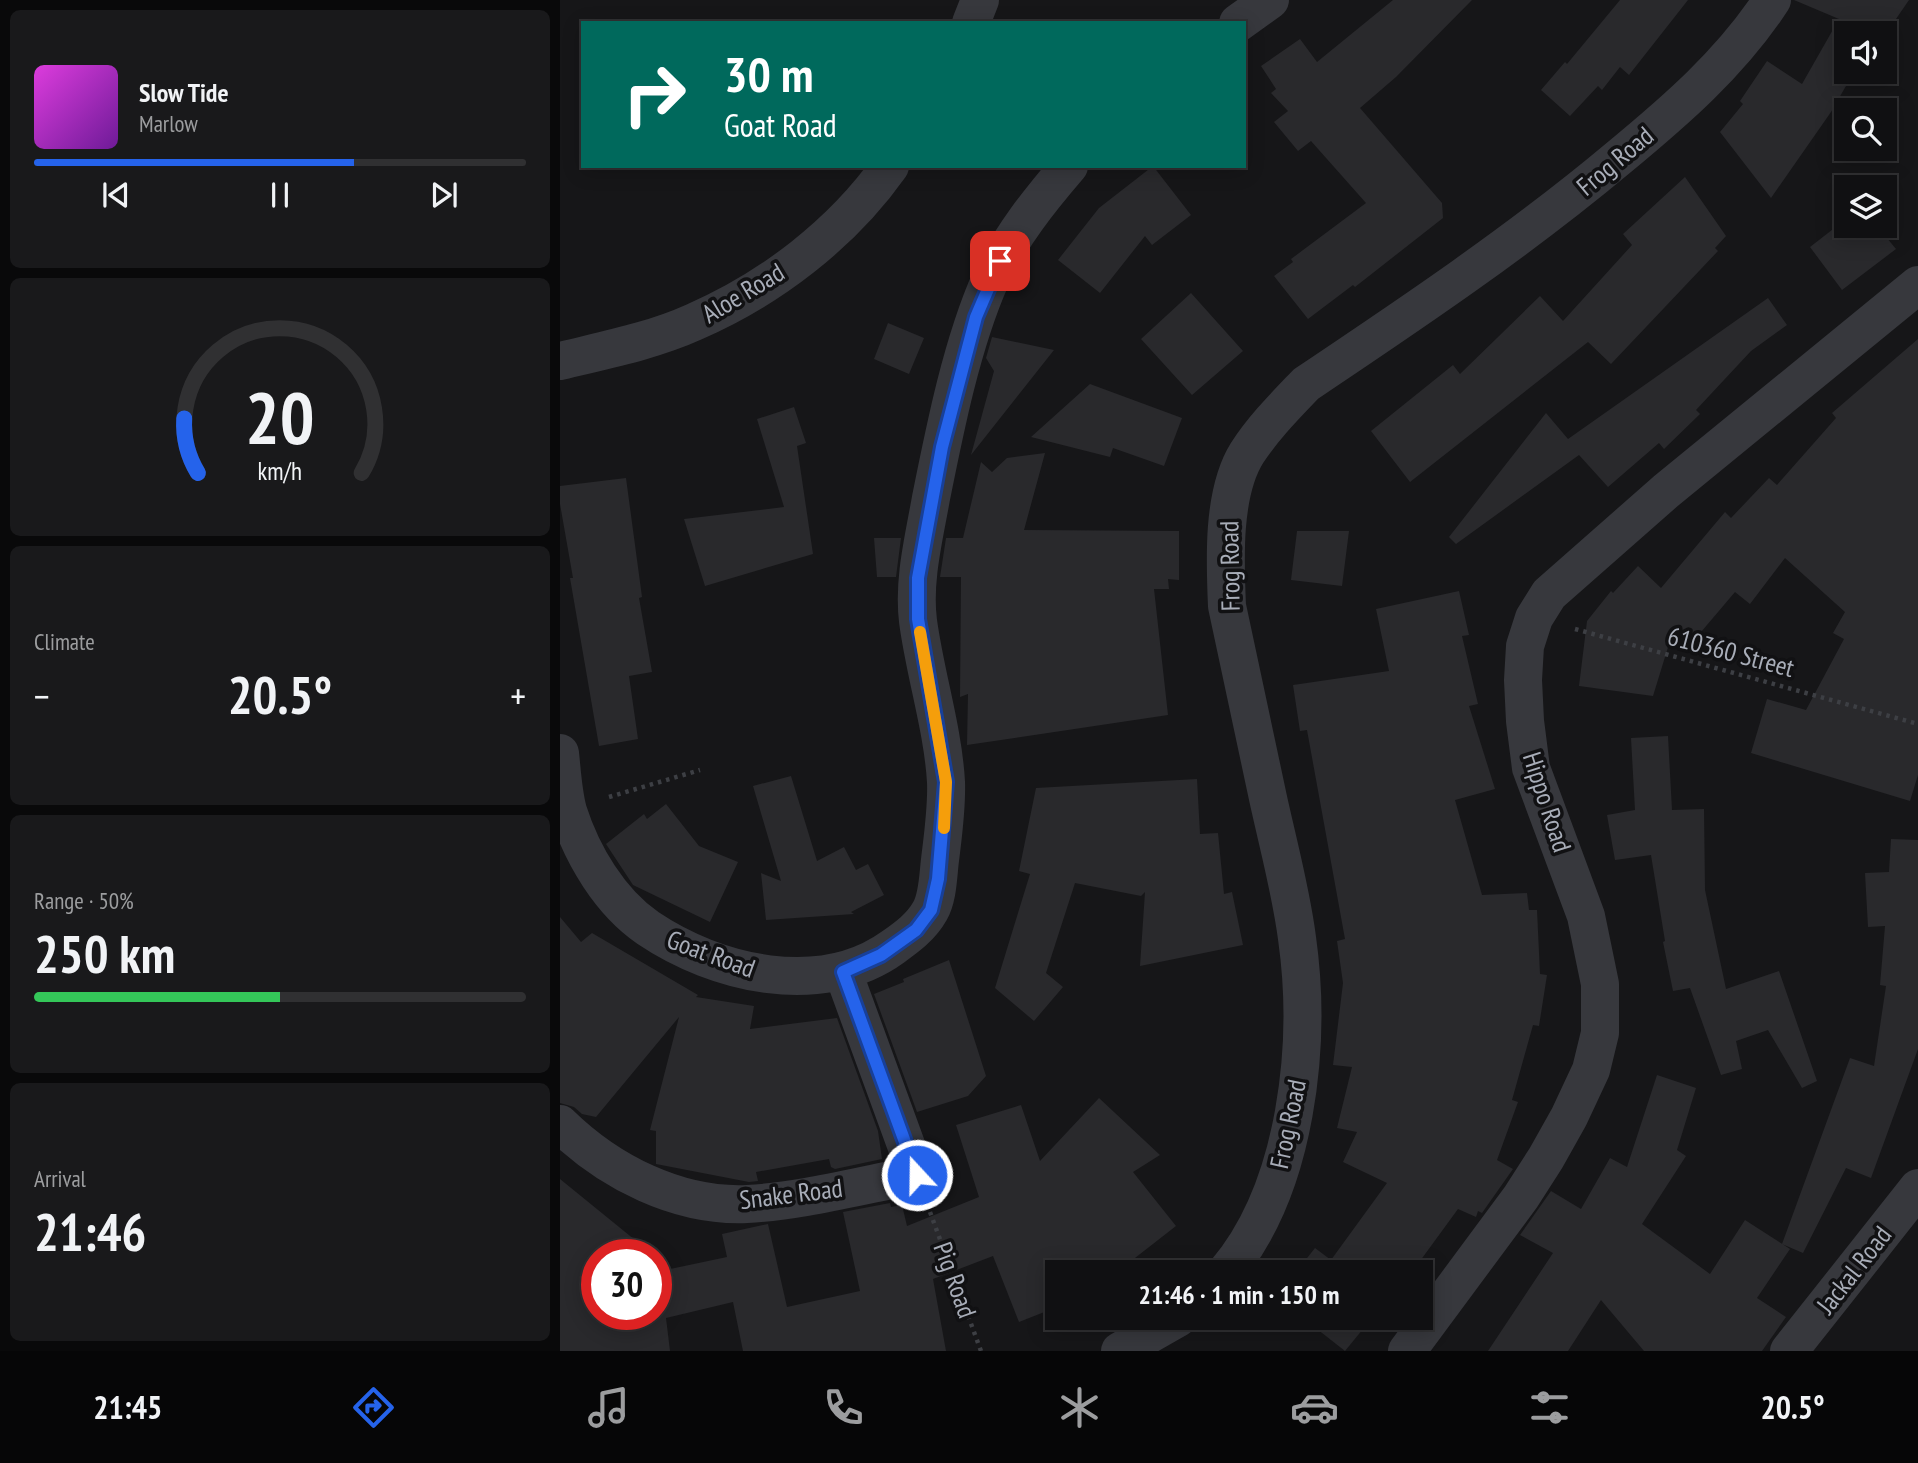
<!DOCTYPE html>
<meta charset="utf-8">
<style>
body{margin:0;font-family:"PT Sans Narrow",sans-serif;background:#19191b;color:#f1f3f6;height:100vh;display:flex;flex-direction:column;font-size:26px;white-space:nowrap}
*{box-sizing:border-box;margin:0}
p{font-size:23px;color:#9c9d9f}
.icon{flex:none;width:38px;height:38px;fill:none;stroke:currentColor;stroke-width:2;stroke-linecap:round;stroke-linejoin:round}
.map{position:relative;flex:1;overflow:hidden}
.sheet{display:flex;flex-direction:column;gap:10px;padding:10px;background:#09090a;width:560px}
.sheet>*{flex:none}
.hud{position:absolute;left:21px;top:21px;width:665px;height:147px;border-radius:0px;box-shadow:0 4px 18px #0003,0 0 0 2px #303032;background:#00695c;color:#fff;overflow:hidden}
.buttons{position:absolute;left:1274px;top:21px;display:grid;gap:14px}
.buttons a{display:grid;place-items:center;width:63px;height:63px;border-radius:0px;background:#101012;box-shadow:0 4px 18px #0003,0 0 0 2px #303032;font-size:35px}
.speed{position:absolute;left:21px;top:1239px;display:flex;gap:14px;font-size:35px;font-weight:700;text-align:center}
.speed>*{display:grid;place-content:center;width:91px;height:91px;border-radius:50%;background:#101012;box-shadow:0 4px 18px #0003,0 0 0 2px #303032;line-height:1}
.speed .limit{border:10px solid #d22;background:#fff;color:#111}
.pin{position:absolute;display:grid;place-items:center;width:60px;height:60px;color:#fff;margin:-30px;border-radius:14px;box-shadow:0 4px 10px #0006}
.me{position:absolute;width:77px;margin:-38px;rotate:339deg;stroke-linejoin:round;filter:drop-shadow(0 0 5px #0008)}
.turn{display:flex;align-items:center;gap:24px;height:147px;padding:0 28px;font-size:32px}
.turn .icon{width:91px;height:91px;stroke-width:2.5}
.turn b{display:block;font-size:49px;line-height:60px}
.big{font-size:52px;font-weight:600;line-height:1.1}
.sheet .tile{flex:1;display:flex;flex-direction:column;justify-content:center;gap:10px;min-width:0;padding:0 24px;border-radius:10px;background:#19191b}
.sheet .dial{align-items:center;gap:0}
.dial svg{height:182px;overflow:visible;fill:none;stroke:#303032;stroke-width:7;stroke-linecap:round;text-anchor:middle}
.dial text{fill:#f1f3f6;stroke:none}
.song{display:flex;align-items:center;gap:21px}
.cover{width:84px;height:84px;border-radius:10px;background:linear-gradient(135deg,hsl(300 70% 55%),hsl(280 70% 35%))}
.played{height:7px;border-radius:4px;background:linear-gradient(90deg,#2563eb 65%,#303032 65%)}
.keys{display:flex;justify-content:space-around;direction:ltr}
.heat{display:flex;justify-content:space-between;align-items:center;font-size:38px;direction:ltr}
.charge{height:10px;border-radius:5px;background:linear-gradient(90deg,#34c759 50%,#303032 0)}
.trip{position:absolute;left:485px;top:1260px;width:388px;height:70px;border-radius:0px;background:#101012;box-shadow:0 4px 18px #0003,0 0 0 2px #303032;font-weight:600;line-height:70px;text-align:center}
.menu{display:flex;height:112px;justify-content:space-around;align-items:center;background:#060607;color:#9c9d9f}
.menu .icon{width:49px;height:49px}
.menu .active{color:#2563eb}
.menu b{font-size:32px;color:#f1f3f6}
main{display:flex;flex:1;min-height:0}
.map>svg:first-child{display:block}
.building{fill:#29292c}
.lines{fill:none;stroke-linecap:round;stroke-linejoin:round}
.path{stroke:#3d3f44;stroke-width:4.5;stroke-dasharray:3.5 5;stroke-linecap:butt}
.minor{stroke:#37383d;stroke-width:38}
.route-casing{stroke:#184099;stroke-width:18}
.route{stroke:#2563eb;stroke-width:12}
.slow{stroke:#f59e0b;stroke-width:12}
.labels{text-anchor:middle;stroke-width:7;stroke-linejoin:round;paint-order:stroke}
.street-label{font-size:26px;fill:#a8adb8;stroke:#111113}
</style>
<main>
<section class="sheet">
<div class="tile">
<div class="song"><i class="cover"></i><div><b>Slow Tide</b><p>Marlow</p></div></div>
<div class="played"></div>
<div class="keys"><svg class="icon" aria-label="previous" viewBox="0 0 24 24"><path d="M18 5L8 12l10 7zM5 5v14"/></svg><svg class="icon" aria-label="pause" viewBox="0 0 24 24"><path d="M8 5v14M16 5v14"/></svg><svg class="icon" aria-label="next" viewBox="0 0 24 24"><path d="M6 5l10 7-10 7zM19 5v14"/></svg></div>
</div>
<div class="tile dial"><svg viewBox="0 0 100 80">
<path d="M14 69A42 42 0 1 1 86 69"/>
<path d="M14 69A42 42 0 0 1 8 45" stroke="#2563eb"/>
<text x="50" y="56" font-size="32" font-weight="700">20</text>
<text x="50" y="72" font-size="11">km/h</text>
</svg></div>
<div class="tile"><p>Climate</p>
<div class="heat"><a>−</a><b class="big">20.5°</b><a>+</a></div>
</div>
<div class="tile"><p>Range · 50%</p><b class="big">250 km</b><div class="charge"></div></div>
<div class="tile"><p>Arrival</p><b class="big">21:46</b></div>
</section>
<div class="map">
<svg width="1358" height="1351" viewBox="0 0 1358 1351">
<rect width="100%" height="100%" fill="#161618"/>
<!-- building -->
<path class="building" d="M 833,0 L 912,0 L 836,77 L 800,108 L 882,203 L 883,218 L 795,287 L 793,285 L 748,319 L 714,276 L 733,262 L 731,259 L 806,203 L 751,141 L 738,151 L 714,122 L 728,111 L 711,93 L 716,89 L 701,66 L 740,39 L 757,62 Z
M 1060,0 L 1128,0 L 1069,75 L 1060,67 L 1042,90 L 1038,86 L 1010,116 L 981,90 L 1005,62 L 1007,64 Z
M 1234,0 L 1349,0 L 1325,35 L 1286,33 L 1286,72 L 1294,72 L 1271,112 L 1211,198 L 1160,132 L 1183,104 L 1180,101 L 1207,61 L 1242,84 L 1279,19 Z
M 593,166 L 631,215 L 592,245 L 585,236 L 540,293 L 498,260 L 539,208 Z
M 1125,177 L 1166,236 L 1155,248 L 1158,251 L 1051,364 L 1028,342 L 850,482 L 811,431 L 893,365 L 900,374 L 980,296 L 1003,321 L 1072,245 L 1063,234 Z
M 1286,219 L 1286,226 L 1317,226 L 1336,249 L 1282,290 L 1250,247 Z
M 631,293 L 683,351 L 632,395 L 581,339 Z
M 1208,298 L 1227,325 L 1191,351 L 1136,410 L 1140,414 L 1104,449 L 1099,443 L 1048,487 L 1019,455 L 896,544 L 889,537 L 986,413 L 1008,439 Z
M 328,323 L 364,338 L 349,374 L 314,359 Z
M 432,337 L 494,350 L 411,455 L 434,371 L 426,358 Z
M 1358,339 L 1358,775 L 1350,801 L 1191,753 L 1207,699 L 1246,710 L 1284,639 L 1273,633 L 1285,612 L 1225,558 L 1190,604 L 1175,592 L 1130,645 L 1113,631 L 1093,696 L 1019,686 L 1027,621 L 1051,591 L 1053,593 L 1078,566 L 1101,588 L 1165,512 L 1171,518 L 1209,478 L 1217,485 L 1276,418 L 1272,413 Z
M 530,384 L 622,418 L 604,466 L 553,448 L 550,457 L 471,437 Z
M 234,407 L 246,443 L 237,446 L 253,554 L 145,586 L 124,519 L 224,507 L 197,419 Z
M 485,453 L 464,530 L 619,531 L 619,580 L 608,579 L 609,589 L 594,589 L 608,715 L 407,745 L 408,694 L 400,697 L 401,577 L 380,577 L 386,538 L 403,538 L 421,462 L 432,472 L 447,458 Z
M 66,478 L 82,597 L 79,598 L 92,672 L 69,676 L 78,739 L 39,746 L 10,578 L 13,578 L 0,504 L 0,486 Z
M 737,531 L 789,531 L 782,586 L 731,580 Z
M 314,538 L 341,538 L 336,577 L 317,577 Z
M 899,591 L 909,635 L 902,636 L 918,704 L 909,706 L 935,789 L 895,800 L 922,895 L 967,893 L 969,910 L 977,910 L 980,974 L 987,975 L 979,1026 L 973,1025 L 952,1100 L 958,1102 L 937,1160 L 953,1169 L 922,1213 L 918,1211 L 916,1217 L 898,1209 L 852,1272 L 736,1272 L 755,1248 L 771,1260 L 827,1183 L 783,1162 L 797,1132 L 777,1128 L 792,1067 L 773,1065 L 783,983 L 777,941 L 785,939 L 747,730 L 740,731 L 733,685 L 829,671 L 816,609 Z
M 1108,736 L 1112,810 L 1144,809 L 1145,890 L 1166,989 L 1219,971 L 1257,1081 L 1242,1088 L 1208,1030 L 1176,1041 L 1182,1069 L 1161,1075 L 1130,988 L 1113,991 L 1103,942 L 1105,941 L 1091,855 L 1055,860 L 1047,815 L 1075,810 L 1071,738 Z
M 231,776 L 257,861 L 284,847 L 296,870 L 308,864 L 324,895 L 291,912 L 294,914 L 206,920 L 201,873 L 221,881 L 193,786 Z
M 637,779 L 640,834 L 658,833 L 664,894 L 672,892 L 683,945 L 580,966 L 585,892 L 581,896 L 515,883 L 486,973 L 503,987 L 474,1021 L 435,988 L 470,874 L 459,871 L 476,788 Z
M 106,804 L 139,846 L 178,862 L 150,922 L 73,885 L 46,844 L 84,814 L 87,819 Z
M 1331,839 L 1358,840 L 1358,1049 L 1311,1178 L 1286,1168 L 1243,1253 L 1222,1244 L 1290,1058 L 1314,1066 L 1326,986 L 1320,985 L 1325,926 L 1308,927 L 1305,873 L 1329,872 Z
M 0,917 L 21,942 L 32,933 L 138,995 L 136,997 L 194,1006 L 190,1029 L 277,1018 L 318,1131 L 322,1159 L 275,1169 L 271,1167 L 269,1159 L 196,1172 L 198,1181 L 189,1182 L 96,1164 L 96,1131 L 90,1130 L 119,1017 L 36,1117 L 22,1114 L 14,1107 L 0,1103 Z
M 389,960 L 426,1076 L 408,1096 L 357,1112 L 314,994 L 344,982 L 343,979 Z
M 1097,1075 L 1136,1088 L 1117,1150 L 1126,1156 L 1082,1224 L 1150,1274 L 1185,1220 L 1230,1249 L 1197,1298 L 1226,1317 L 1202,1351 L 1084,1351 L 1041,1300 L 1008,1351 L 928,1351 L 993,1253 L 960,1235 L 991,1191 L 1021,1209 L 1050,1158 L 1067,1167 Z
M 539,1098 L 600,1155 L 573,1172 L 616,1226 L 557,1272 L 497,1272 L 497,1307 L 459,1322 L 433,1256 L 373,1279 L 386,1351 L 183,1351 L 173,1302 L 106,1318 L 110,1351 L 0,1351 L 0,1179 L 91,1253 L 37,1255 L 37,1314 L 96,1314 L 96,1272 L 167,1257 L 162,1234 L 208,1224 L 227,1307 L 300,1291 L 283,1212 L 330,1203 L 331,1207 L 342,1205 L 347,1226 L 419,1197 L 396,1125 L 461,1105 L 480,1161 Z
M 743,1318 L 812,1318 L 785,1351 Z"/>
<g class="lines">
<!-- path -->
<path class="path" d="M 1015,629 L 1358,724
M 49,797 L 140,770
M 370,1212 L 421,1351"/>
<!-- minor -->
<path class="minor" d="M 411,23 L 420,0
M 678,23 L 710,0
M 0,361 C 45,350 92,341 134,322 C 210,289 282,234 330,166
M 0,753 C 2,772 3,793 8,811 C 22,855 50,902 88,928 C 156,974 261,999 333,947 C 347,937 361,927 370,911 C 378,897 378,876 380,860 C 383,835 387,808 386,782 C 383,729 365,674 358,621 C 353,580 364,538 371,498 C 385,428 402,343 431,278 C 451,236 479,201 509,166
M 0,1124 C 49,1172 118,1207 187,1204 C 244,1201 301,1185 357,1175 L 283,972
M 666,1272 C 737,1188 752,1044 737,938 C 731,891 718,844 708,798 C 694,734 681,670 667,606 C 665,561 662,493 687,453 C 704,427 725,406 746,384 C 852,313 959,241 1057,159 C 1114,112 1171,63 1212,0
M 560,1351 L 618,1318
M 847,1351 L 961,1197 L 986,1158 L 1009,1117 L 1031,1070 L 1040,1033 L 1040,984 L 1026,916 L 971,768 L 965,721 L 963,680 L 965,646 L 974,618 L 989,594 L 1106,491 L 1358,285
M 1229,1351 L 1358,1188"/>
</g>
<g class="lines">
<!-- route casing -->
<g class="route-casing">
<path id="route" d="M 357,1175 L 283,972 L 321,955 L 356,930 L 371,910 L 378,879 L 386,782 L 358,619 L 358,578 L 382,447 L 416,317 L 440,261"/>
</g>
<!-- route -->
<use href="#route" class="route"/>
<!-- slow -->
<path class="slow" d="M 360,632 L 386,782 L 384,828"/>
</g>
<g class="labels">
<!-- street labels -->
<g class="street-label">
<text transform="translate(1055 161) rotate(-40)" y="9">Frog Road</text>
<text transform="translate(183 293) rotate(-31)" y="9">Aloe Road</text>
<text transform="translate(670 566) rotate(-91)" y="9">Frog Road</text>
<text transform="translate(1171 652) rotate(15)" y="9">610360 Street</text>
<text transform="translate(987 802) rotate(72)" y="9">Hippo Road</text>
<text transform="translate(151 954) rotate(20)" y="9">Goat Road</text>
<text transform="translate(728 1124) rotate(-78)" y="9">Frog Road</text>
<text transform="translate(231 1194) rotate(-7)" y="9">Snake Road</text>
<text transform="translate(1294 1270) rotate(-52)" y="9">Jackal Road</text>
<text transform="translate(395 1280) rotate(70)" y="9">Pig Road</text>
</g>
</g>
</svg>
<div class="buttons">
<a><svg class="icon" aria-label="sound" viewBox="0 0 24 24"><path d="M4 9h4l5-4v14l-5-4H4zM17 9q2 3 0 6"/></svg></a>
<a><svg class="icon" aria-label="search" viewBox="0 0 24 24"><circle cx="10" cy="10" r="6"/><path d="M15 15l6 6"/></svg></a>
<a><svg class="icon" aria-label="layers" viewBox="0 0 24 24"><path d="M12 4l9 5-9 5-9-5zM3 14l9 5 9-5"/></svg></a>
</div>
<div class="speed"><div class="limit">30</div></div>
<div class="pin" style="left:440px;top:261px;background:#d93025"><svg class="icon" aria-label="arrive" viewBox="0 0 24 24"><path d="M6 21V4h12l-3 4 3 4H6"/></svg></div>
<svg class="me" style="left:357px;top:1175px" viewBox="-20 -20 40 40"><circle r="17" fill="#2563eb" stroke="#fff" stroke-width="3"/><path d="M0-11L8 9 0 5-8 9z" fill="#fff"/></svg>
<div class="trip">21:46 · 1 min · 150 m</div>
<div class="hud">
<div class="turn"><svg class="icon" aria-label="right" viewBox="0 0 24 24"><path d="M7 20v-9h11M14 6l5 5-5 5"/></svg><div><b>30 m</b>Goat Road</div></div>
</div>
</div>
</main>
<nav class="menu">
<b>21:45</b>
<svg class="icon active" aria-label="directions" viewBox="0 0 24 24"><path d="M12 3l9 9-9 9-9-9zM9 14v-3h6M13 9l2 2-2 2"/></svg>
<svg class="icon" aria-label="music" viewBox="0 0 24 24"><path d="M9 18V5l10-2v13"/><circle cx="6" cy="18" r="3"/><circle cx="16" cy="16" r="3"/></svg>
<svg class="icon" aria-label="phone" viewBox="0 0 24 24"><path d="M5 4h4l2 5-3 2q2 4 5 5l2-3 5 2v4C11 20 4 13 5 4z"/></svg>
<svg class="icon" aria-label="climate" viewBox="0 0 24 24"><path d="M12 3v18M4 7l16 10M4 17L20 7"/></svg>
<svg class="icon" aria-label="car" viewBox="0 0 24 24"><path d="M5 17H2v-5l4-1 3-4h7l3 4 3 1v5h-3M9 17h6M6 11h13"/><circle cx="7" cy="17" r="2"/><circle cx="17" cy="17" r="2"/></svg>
<svg class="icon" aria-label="filters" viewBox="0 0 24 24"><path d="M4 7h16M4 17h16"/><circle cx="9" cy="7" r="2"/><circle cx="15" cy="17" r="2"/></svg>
<b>20.5°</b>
</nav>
